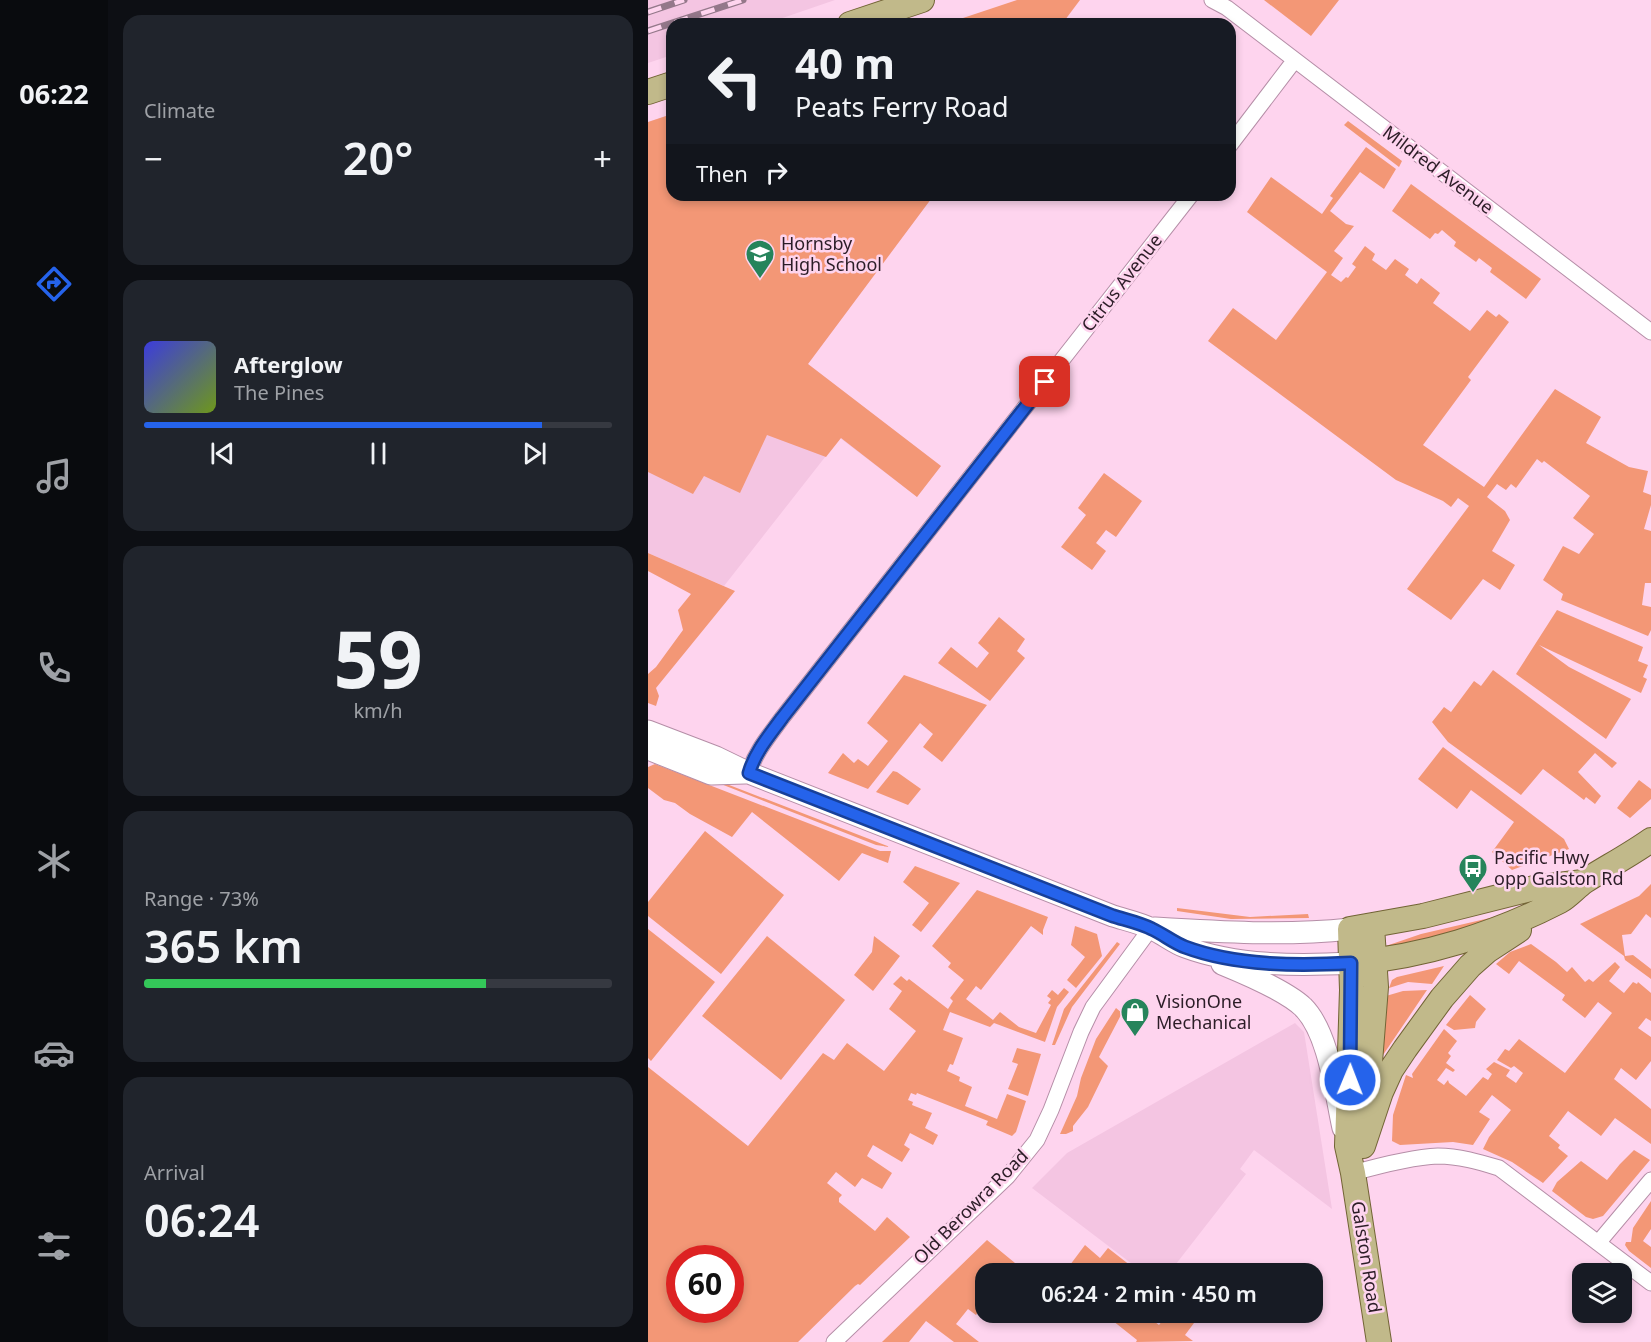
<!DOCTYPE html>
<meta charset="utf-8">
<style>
body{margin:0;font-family:"Noto Sans",sans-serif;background:#20242c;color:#f1f3f6;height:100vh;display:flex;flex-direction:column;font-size:22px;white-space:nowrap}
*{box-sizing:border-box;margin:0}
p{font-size:20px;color:#9ea1a6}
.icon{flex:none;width:33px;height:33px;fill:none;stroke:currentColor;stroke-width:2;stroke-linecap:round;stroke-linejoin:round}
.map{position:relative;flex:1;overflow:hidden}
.details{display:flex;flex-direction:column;gap:15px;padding:15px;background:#0d0f14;width:540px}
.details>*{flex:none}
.hud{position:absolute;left:18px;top:18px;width:570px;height:183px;border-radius:18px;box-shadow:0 3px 9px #0003;background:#171b24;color:#f1f3f6;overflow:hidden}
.tools{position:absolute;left:924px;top:1263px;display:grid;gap:12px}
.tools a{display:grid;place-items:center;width:60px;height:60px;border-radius:12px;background:#171b24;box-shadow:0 3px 9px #0003;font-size:30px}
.speed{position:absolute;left:18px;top:1245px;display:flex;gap:12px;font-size:30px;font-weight:700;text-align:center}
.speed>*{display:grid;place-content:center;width:78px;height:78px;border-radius:50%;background:#171b24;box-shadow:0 3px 9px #0003;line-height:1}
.speed .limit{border:9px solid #d22;background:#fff;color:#111}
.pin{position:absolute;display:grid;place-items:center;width:51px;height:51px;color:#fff;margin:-26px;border-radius:12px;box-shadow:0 3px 9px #0006}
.me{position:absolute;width:66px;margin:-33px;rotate:1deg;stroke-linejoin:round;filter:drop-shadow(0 0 4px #0008)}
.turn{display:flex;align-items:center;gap:21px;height:126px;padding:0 30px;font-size:27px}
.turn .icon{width:78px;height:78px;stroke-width:2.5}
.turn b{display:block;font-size:42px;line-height:51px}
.then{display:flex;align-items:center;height:57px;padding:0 30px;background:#0003;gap:12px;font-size:22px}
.big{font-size:45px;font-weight:600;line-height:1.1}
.details .widget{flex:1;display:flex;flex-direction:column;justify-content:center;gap:9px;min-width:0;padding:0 21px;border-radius:18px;background:#20242c}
.details .dial{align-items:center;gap:0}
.dial b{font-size:78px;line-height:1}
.song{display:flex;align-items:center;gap:18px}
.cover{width:72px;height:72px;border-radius:9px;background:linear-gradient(135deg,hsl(240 70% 55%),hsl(80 70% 35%))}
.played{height:6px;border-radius:3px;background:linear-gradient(90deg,#2563eb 85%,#363941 85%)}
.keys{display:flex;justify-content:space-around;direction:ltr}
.heat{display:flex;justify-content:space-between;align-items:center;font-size:33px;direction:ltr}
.charge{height:9px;border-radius:4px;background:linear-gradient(90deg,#34c759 73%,#363941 0)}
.trip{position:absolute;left:327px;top:1263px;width:348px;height:60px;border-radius:18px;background:#171b24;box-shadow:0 3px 9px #0003;font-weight:600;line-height:60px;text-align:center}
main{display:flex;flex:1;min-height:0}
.tab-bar{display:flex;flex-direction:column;width:108px;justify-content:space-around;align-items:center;background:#090b0e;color:#9ea1a6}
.tab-bar .icon{width:42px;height:42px}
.tab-bar .selected{color:#2563eb}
.tab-bar b{font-size:27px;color:#f1f3f6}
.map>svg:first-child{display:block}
.built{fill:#f4c5e2}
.green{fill:#f39776;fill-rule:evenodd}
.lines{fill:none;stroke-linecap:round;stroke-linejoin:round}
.street-casing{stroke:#b58ea7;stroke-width:17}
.secondary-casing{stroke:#b58ea7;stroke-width:23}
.primary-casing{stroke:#726435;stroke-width:26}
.street{stroke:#fff;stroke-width:15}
.secondary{stroke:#fff;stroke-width:21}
.primary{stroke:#c1b98a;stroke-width:24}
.rail-casing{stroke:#94788a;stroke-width:7}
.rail{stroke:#fed4ee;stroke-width:4.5;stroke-dasharray:14;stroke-linecap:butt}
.route-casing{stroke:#184099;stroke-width:15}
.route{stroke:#2563eb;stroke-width:10}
.labels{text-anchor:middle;stroke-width:5;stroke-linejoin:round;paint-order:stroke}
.street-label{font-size:18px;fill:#2c1d27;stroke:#fed4ee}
.poi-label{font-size:18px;fill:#2c1d27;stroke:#fed4ee;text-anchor:start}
</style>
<main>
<nav class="tab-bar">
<b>06:22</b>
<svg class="icon selected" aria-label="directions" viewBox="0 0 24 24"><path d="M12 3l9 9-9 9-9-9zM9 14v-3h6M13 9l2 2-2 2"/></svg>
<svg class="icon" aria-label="music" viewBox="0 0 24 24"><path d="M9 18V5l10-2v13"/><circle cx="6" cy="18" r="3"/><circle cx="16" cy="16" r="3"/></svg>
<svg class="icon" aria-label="phone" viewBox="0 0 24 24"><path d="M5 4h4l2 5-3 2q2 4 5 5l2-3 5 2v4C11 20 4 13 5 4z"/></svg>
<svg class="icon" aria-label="climate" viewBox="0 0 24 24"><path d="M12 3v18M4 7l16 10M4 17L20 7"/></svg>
<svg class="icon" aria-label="car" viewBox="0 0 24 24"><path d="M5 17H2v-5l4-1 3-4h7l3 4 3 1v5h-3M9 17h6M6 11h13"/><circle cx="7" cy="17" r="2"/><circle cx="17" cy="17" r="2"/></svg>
<svg class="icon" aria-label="filters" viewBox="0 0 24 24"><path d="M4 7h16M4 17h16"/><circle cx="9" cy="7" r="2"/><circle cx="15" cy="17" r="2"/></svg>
</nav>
<section class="details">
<div class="widget"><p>Climate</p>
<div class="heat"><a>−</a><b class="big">20°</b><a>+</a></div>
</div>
<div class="widget">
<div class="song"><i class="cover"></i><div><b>Afterglow</b><p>The Pines</p></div></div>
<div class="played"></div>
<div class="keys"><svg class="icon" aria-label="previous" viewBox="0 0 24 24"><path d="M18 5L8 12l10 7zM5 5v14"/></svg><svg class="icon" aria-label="pause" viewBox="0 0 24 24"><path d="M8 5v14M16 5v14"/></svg><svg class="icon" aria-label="next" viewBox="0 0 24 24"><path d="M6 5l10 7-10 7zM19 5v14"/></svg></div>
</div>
<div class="widget dial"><b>59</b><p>km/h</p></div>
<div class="widget"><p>Range · 73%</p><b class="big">365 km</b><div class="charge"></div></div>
<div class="widget"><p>Arrival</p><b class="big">06:24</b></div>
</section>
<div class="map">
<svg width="1003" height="1342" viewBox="0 0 1003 1342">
<rect width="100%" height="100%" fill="#fed4ee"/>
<!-- built -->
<path class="built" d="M 0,0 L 187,0 L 117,24 L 24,24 L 24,55 L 0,63 Z
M 24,114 L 24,195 L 286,195 L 160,364 L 293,466 L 269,497 L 192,438 L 76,586 L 0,553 L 0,122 Z
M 647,1023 L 656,1032 L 684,1209 L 606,1150 L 592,1169 L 598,1174 L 521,1273 L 496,1273 L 384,1188 L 419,1153 Z"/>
<!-- green -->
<path class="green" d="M 369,0 L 432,0 L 414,24 L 297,24 Z
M 616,0 L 691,0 L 663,36 Z
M 24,114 L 24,195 L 286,195 L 160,364 L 293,466 L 269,497 L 193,438 L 178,457 L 119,435 L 92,493 L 56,476 L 45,494 L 0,472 L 0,122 Z
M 700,121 L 754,161 L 751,167 L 696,125 Z
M 718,147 L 748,169 L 736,189 L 712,172 L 682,211 L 698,224 L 706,226 L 686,251 L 695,258 L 683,275 L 693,282 L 698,277 L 700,278 L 708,267 L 704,264 L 717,246 L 727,254 L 724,260 L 738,270 L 747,259 L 761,269 L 757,275 L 769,284 L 773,278 L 792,293 L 785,303 L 822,331 L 839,310 L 848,317 L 851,314 L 861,322 L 820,377 L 823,380 L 775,445 L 836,487 L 907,389 L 953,417 L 938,443 L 981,467 L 1000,471 L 995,492 L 1003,495 L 1003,505 L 996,529 L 1003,531 L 1003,583 L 997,583 L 994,605 L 1003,607 L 1003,630 L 1000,636 L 913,600 L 915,594 L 895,580 L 915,546 L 931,554 L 946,534 L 925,518 L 942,496 L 896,461 L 894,463 L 889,459 L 868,488 L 863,484 L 858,490 L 849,484 L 839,497 L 857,511 L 862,520 L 844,551 L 867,565 L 852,590 L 835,579 L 803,620 L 759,589 L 821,506 L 810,498 L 803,507 L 795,501 L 748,480 L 560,341 L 585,308 L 628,340 L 679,272 L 599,212 L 623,177 L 674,214 L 685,198 L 682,196 Z
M 763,184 L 893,279 L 878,299 L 842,272 L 844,268 L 831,258 L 828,262 L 806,246 L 808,242 L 794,230 L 790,234 L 787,233 L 782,239 L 744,211 Z
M 456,473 L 494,501 L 468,537 L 458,530 L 448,543 L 458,551 L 444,570 L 413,547 L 438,515 L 430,508 Z
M 0,553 L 87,591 L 8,688 L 11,696 L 8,706 L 0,703 L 0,674 L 8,667 L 35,630 L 30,610 L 43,594 L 0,571 Z
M 909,610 L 995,647 L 990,661 L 1000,665 L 995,677 L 999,679 L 993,693 L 891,645 L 921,667 L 983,699 L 958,739 L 868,674 Z
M 351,617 L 377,639 L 369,651 L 377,658 L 342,701 L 290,663 L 303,647 L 329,668 L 341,653 L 330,643 Z
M 845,670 L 969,763 L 964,768 L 947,753 L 930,772 L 953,796 L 947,804 L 938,797 L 936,800 L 895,769 L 873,795 L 800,742 L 784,722 L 796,707 L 803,712 L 826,681 L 833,686 Z
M 256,675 L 339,705 L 294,762 L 275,747 L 285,734 L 272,723 L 220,789 L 180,773 L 195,753 L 206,763 L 210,759 L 220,766 L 240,741 L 219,723 Z
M 795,747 L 916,839 L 921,849 L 864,870 L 844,852 L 866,822 L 823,790 L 809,809 L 770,779 Z
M 7,764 L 232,851 L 243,851 L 240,863 L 214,853 L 191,881 L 104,812 L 84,837 L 42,814 L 27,803 L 16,800 L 0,788 L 0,767 Z
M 45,771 L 242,847 L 228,845 L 45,773 Z
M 245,771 L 249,772 L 273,789 L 260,805 L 228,792 Z
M 991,780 L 1003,789 L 1003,799 L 982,818 L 969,808 Z
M 57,831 L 136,895 L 73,974 L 0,916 L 0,902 Z
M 267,866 L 312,883 L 273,932 L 264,925 L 281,903 L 255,882 Z
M 1003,884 L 1003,918 L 998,914 L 983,934 L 974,935 L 977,956 L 985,955 L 1003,969 L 1003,979 L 977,960 L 976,956 L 932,924 L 991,896 Z
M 329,890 L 400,917 L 395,930 L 395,935 L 383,926 L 333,990 L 328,986 L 318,999 L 345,1020 L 352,1012 L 371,1027 L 388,1033 L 403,1005 L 400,1003 L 403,999 L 399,996 L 404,990 L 410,995 L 416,988 L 421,992 L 409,1007 L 397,1042 L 346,1023 L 342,1027 L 302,1012 L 295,1030 L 315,1038 L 305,1065 L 302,1064 L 299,1071 L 312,1077 L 311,1081 L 324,1087 L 317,1106 L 349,1119 L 359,1094 L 378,1101 L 368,1132 L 364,1136 L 338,1125 L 340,1121 L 269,1093 L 268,1095 L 263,1093 L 260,1100 L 265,1102 L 264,1105 L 284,1113 L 277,1128 L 290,1135 L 285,1145 L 262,1133 L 256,1145 L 262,1149 L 254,1162 L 225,1145 L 219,1156 L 244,1173 L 234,1189 L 214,1178 L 207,1187 L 188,1172 L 179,1183 L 194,1195 L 191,1198 L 191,1202 L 227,1231 L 239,1217 L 262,1237 L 212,1285 L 210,1284 L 207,1286 L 150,1342 L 0,1342 L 0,1067 L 100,1146 L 175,1053 L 186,1060 L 199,1043 L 236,1071 L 268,1031 L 241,1009 L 254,991 L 245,984 L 253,976 L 259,981 L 261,979 L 300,1009 L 305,1001 L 302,998 L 316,980 L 300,967 L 303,963 L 284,946 ZM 32,1258 L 82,1258 L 82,1310 L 32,1310 Z
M 529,908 L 602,917 L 660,914 L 661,918 L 583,919 L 529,911 Z
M 846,917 L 846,919 L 773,943 L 735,947 L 773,934 Z
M 427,926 L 449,934 L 454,956 L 428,988 L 419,980 L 437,957 L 423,945 Z
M 0,929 L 67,982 L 3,1061 L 0,1058 Z
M 119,936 L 197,1000 L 133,1080 L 54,1016 Z
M 226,936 L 252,956 L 225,991 L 206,975 L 224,952 Z
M 469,942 L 472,944 L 424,1007 L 407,1045 L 404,1045 L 416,1009 Z
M 883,944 L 908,962 L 919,972 L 924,967 L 937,982 L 941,979 L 945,982 L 967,962 L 972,967 L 961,981 L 976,993 L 985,982 L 989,984 L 990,982 L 1003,993 L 1003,1021 L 998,1018 L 990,1028 L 1003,1037 L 1003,1061 L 988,1080 L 973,1068 L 966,1079 L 1003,1109 L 1003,1144 L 967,1118 L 953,1136 L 920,1111 L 901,1136 L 912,1145 L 910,1148 L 920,1156 L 895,1183 L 864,1162 L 835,1149 L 841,1137 L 863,1110 L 844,1095 L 831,1112 L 842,1119 L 825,1145 L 805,1142 L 752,1145 L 744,1141 L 745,1115 L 758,1075 L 765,1078 L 764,1074 L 796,1029 L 809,1041 L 800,1053 L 803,1056 L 798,1063 L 807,1070 L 805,1072 L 798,1068 L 789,1080 L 796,1085 L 800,1080 L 801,1083 L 818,1096 L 835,1077 L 840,1080 L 844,1074 L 838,1069 L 846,1062 L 862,1070 L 858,1076 L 868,1083 L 875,1073 L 866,1066 L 863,1068 L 849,1060 L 857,1049 L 861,1051 L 871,1039 L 917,1073 L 964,1013 L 950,1002 L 937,1018 L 914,1000 L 917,995 L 871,961 L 861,974 L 848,964 L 862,952 Z
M 796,966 L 784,984 L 760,982 L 741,988 L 744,980 L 749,977 Z
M 779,990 L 735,1055 L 732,1059 L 738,996 L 755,991 Z
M 822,995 L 838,1009 L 828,1022 L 827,1028 L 806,1030 L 798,1025 Z
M 468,1008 L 474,1013 L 451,1057 L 460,1066 L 440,1107 L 425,1126 L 425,1131 L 418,1134 L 412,1134 L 429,1096 L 433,1078 L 448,1039 Z
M 369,1048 L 393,1054 L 380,1096 L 360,1089 L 370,1064 L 364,1062 Z
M 986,1150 L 1002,1160 L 955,1216 L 945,1219 L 938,1217 L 904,1191 L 909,1182 L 933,1161 L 959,1180 L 972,1164 Z
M 1003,1201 L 1003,1229 L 995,1241 L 1003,1247 L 1003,1268 L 981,1251 L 977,1245 L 978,1242 L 983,1242 L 985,1228 Z
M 339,1240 L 367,1263 L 359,1273 L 338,1274 L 337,1303 L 328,1315 L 320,1309 L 308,1324 L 331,1342 L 306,1342 L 278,1321 L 261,1342 L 234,1342 Z
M 437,1245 L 452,1258 L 460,1248 L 492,1273 L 416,1273 Z
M 455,1313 L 495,1313 L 511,1325 L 520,1313 L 532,1313 L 546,1323 L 537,1335 L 545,1341 L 488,1342 L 489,1340 Z"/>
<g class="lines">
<!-- street casing -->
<g class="street-casing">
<path id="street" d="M 564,0 L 579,8 L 1003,332
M 582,145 L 646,61
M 101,773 C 107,752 121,736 134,718 L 543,195
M 705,1173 C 730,1166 764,1157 790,1156 C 811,1156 831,1162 851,1168 L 1003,1283
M 950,1243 L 1003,1180
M 186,1342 L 360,1176 L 389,1140 L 403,1110 L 433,1032 L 445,1007 L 503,928"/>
</g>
<!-- secondary casing -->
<g class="secondary-casing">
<path id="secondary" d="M 0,731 L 68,757 L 101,773 L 465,916 C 478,920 492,923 504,929 C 515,934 526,943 537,947 C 588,966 650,966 703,963
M 0,749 L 63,774 L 97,773
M 506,928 C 572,932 637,936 702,929
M 574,964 C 596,973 638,991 655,1007 C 681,1033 687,1092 695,1128"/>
</g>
<!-- primary casing -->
<g class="primary-casing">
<path id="primary" d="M 202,24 L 274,0
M 0,92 L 24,84
M 703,963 C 775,957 848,934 912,901 C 921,896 928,887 937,881 C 959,867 982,855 1003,840
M 718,1112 L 728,987 L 724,926
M 715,1146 L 733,1092 L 743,1070 L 757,1049 L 794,998 L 822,966 L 839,951 L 871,930
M 731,1342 L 705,1173 L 699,1146 L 704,990 L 702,929 L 775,916 L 886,888 L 935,882"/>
</g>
<!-- street -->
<use href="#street" class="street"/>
<!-- secondary -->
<use href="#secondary" class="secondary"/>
<!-- primary -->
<use href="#primary" class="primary"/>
<!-- rail casing -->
<g class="rail-casing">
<path id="rail" d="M 0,12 L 36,0
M 0,31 L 95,0"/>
</g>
<!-- rail -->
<use href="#rail" class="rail"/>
</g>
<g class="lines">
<!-- route casing -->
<g class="route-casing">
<path id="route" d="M 397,382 L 134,718 C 121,736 107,752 101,773 L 465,916 C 478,920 492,923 504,929 C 515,934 526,943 537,947 C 588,966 650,966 703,963 L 702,1080"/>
</g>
<!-- route -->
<use href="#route" class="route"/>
</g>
<!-- icons -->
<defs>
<g id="school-pin" transform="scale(1.5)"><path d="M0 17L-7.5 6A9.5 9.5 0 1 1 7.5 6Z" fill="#26845b" stroke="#fed4ee"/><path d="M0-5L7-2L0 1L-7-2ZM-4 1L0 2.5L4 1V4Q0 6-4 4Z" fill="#fff"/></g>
<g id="bus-pin" transform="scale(1.5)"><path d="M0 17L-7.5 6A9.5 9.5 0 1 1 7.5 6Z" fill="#26845b" stroke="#fed4ee"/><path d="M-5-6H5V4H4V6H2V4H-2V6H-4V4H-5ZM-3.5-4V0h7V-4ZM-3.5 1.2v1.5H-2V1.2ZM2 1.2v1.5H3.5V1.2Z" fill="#fff"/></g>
<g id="shop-pin" transform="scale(1.5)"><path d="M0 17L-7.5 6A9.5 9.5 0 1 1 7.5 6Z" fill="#26845b" stroke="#fed4ee"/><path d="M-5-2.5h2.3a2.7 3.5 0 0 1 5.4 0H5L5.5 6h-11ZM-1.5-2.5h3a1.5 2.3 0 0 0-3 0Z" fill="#fff"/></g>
</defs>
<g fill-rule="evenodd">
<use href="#school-pin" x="112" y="254"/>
<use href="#bus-pin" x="825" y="868"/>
<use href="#shop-pin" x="487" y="1012"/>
</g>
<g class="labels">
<!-- street labels -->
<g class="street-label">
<text transform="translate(790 170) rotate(37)" y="6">Mildred Avenue</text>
<text transform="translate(474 283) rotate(-52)" y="6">Citrus Avenue</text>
<text transform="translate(323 1207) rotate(-45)" y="6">Old Berowra Road</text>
<text transform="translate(718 1257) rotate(81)" y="6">Galston Road</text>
</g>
<!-- poi labels -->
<g class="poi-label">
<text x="133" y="250">Hornsby<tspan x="133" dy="21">High School</tspan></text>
<text x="846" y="864">Pacific Hwy<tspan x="846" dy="21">opp Galston Rd</tspan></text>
<text x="508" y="1008">VisionOne<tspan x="508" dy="21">Mechanical</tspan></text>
</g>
</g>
</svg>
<div class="tools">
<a><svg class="icon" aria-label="layers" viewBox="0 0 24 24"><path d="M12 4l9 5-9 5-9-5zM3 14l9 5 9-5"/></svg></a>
</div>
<div class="speed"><div class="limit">60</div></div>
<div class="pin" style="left:397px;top:382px;background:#d93025"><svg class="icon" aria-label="arrive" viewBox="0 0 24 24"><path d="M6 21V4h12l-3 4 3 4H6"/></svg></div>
<svg class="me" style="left:702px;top:1080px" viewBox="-20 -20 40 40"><circle r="17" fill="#2563eb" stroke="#fff" stroke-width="3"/><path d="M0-11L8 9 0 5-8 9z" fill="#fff"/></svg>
<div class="trip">06:24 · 2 min · 450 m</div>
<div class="hud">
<div class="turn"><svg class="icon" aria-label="left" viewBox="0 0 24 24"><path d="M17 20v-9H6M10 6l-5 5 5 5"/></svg><div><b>40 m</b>Peats Ferry Road</div></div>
<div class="then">Then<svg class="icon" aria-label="right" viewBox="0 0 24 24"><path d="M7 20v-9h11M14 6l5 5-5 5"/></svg></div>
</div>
</div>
</main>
